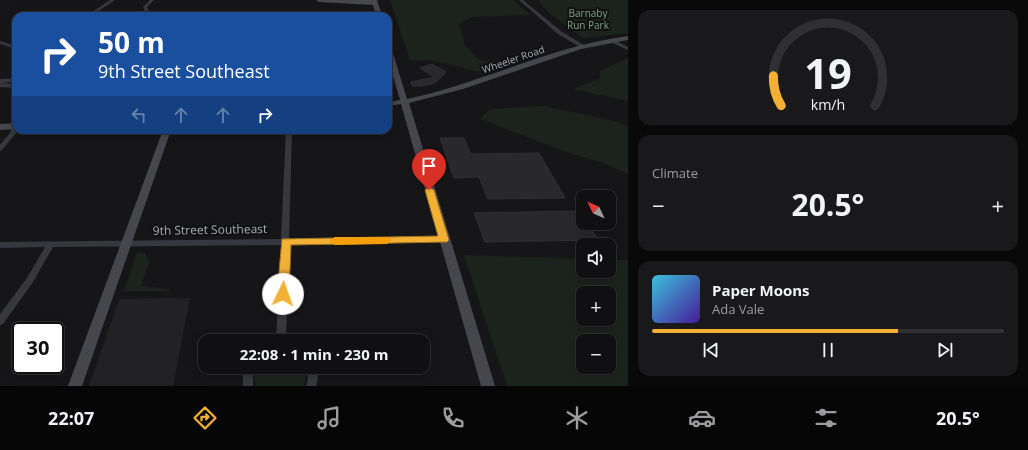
<!DOCTYPE html>
<meta charset="utf-8">
<style>
body{margin:0;font-family:"Open Sans",sans-serif;background:#19191b;color:#f1f3f6;height:100vh;display:flex;flex-direction:column;font-size:15px;white-space:nowrap}
*{box-sizing:border-box;margin:0}
p{font-size:13px;color:#9c9d9f}
.icon{flex:none;width:22px;height:22px;fill:none;stroke:currentColor;stroke-width:2;stroke-linecap:round;stroke-linejoin:round}
.map{position:relative;flex:1;overflow:hidden}
.side{display:flex;flex-direction:column;gap:10px;padding:10px;background:#09090a;width:400px}
.side>*{flex:none}
.guide{position:absolute;left:12px;top:12px;width:380px;height:122px;border-radius:12px;box-shadow:0 2px 10px #0003,0 0 0 1px #303032;background:#1a4fa0;color:#fff;overflow:hidden}
.needle{width:26px;rotate:314deg}
.tools{position:absolute;left:576px;top:190px;display:grid;gap:8px}
.tools a{display:grid;place-items:center;width:40px;height:40px;border-radius:8px;background:#101012;box-shadow:0 2px 10px #0003,0 0 0 1px #303032;font-size:20px}
.speed{position:absolute;left:12px;top:322px;display:flex;gap:8px;font-size:20px;font-weight:700;text-align:center}
.speed>*{display:grid;place-content:center;width:52px;height:52px;border-radius:50%;background:#101012;box-shadow:0 2px 10px #0003,0 0 0 1px #303032;line-height:1}
.speed .limit{border:2px solid #111;border-radius:6px;background:#fff;color:#111}
.pin{position:absolute;display:grid;place-items:center;width:34px;height:34px;color:#fff;margin:-41px -17px;border-radius:50% 50% 50% 0;rotate:-45deg;box-shadow:0 0 4px #0007}
.pin .icon{rotate:45deg}
.me{position:absolute;width:44px;margin:-22px;rotate:3deg;stroke-linejoin:round;filter:drop-shadow(0 0 3px #0008)}
.turn{display:flex;align-items:center;gap:14px;height:84px;padding:0 20px;font-size:18px}
.turn .icon{width:52px;height:52px;stroke-width:2.5}
.turn b{display:block;font-size:28px;line-height:34px}
.lanes{display:flex;align-items:center;height:38px;padding:0 20px;background:#0003;justify-content:center;gap:20px;direction:ltr}
.lanes .off{opacity:.35}
.big{font-size:30px;font-weight:700;line-height:1.1}
.side .tile{flex:1;display:flex;flex-direction:column;justify-content:center;gap:6px;min-width:0;padding:0 14px;border-radius:12px;background:#19191b}
.side .dial{align-items:center;gap:0}
.dial svg{height:104px;overflow:visible;fill:none;stroke:#303032;stroke-width:7;stroke-linecap:round;text-anchor:middle}
.dial text{fill:#f1f3f6;stroke:none}
.song{display:flex;align-items:center;gap:12px}
.cover{width:48px;height:48px;border-radius:6px;background:linear-gradient(135deg,hsl(190 70% 55%),hsl(260 70% 35%))}
.played{height:4px;border-radius:2px;background:linear-gradient(90deg,#f2b134 70%,#303032 70%)}
.keys{display:flex;justify-content:space-around;direction:ltr}
.heat{display:flex;justify-content:space-between;align-items:center;font-size:22px;direction:ltr}
.trip{position:absolute;left:198px;top:334px;width:232px;height:40px;border-radius:12px;background:#101012;box-shadow:0 2px 10px #0003,0 0 0 1px #303032;font-weight:700;line-height:40px;text-align:center}
.tabs{display:flex;height:64px;justify-content:space-around;align-items:center;background:#060607;color:#9c9d9f}
.tabs .icon{width:28px;height:28px}
.tabs .active{color:#f2b134}
.tabs b{font-size:18px;color:#f1f3f6}
main{display:flex;flex:1;min-height:0}
.map>svg:first-child{display:block}
.built{fill:#222225}
.green{fill:#1c231d;fill-rule:evenodd}
.building{fill:#29292c;stroke:#303034}
.lines{fill:none;stroke-linecap:round;stroke-linejoin:round}
.street{fill:#37383d;fill-rule:evenodd}
.secondary{fill:#45474d;fill-rule:evenodd}
.route{fill:#f2b134;stroke:#9d7322}
.slow{fill:#f59e0b}
.labels{text-anchor:middle;stroke-width:4;stroke-linejoin:round;paint-order:stroke}
.far-park-label{font-size:10px;fill:#7fa381;stroke:#111113}
.far-street-label{font-size:10px;fill:#a8adb8;stroke:#111113}
.street-label{font-size:12px;fill:#a8adb8;stroke:#111113}
</style>
<main>
<div class="map">
<svg width="628" height="386" viewBox="0 0 628 386">
<rect width="100%" height="100%" fill="#161618"/>
<!-- built -->
<path class="built" d="M 190,298 L 173,386 L 89,386 L 119,299 Z"/>
<!-- green -->
<path class="green" d="M 390,0 L 513,0 L 530,15 L 473,17 L 459,24 L 465,45 L 479,60 L 496,62 L 506,67 L 486,73 L 430,60 L 410,61 Z
M 538,0 L 628,0 L 628,33 L 583,38 L 549,13 Z
M 628,58 L 628,101 L 573,89 L 601,78 L 599,71 Z
M 544,106 L 618,122 L 628,127 L 628,174 L 603,163 L 563,151 L 480,119 L 490,109 Z
M 137,252 L 145,253 L 149,263 L 141,286 L 170,289 L 170,291 L 124,291 Z
M 464,255 L 583,259 L 583,271 L 609,271 L 609,260 L 628,260 L 628,386 L 507,386 ZM 583,293 L 609,293 L 609,319 L 583,319 ZM 583,341 L 609,341 L 609,367 L 583,367 Z
M 258,367 L 305,367 L 306,374 L 304,386 L 256,386 L 254,378 Z"/>
<!-- building -->
<path class="building" d="M 432,64 L 446,72 L 435,83 L 422,86 L 412,86 L 414,84 L 411,84 L 411,82 L 434,77 L 420,68 Z
M 440,138 L 464,138 L 471,154 L 539,153 L 565,198 L 488,199 L 479,177 L 454,178 Z
M 580,211 L 583,216 L 583,223 L 588,223 L 598,240 L 485,242 L 474,213 Z"/>
<g class="lines">
<!-- street -->
<path class="street" d="M 110,0 L 115,0 L 91,16 L 86,16 Z
M 150,0 L 154,0 L 147,7 L 151,16 L 147,16 L 143,7 Z
M 519,0 L 523,0 L 562,32 L 584,45 L 584,47 L 580,47 L 558,34 Z
M 608,39 L 612,39 L 628,47 L 628,50 L 608,41 Z
M 0,41 L 16,46 L 16,49 L 0,44 Z
M 16,78 L 16,82 L 0,83 L 0,79 Z
M 0,83 L 16,84 L 16,88 L 0,87 Z
M 16,117 L 16,133 L 2,150 L 0,151 L 0,145 L 10,133 L 13,119 Z
M 286,130 L 292,130 L 289,239 L 444,237 L 447,238 L 448,240 L 447,242 L 289,245 L 286,341 L 276,341 L 281,245 L 53,247 L 33,282 L 3,324 L 0,325 L 0,314 L 27,278 L 45,247 L 0,248 L 0,242 L 281,239 Z
M 245,367 L 255,367 L 253,374 L 253,386 L 243,386 L 243,374 Z
M 307,367 L 317,367 L 318,379 L 316,386 L 306,386 L 308,379 Z"/>
<!-- secondary -->
<path class="secondary" d="M 316,0 L 377,0 L 382,16 L 376,16 L 373,5 L 319,2 Z
M 628,36 L 628,40 L 581,49 L 463,89 L 409,103 L 495,386 L 481,386 L 401,104 L 388,106 L 388,102 L 400,100 L 388,59 L 388,45 L 391,47 L 407,99 C 482,83 552,46 628,36 Z
M 16,123 L 16,129 L 0,130 L 0,124 Z
M 163,130 L 171,130 L 82,386 L 68,386 Z"/>
</g>
<!-- route -->
<path class="route" d="M 429,187 L 434,190 L 449,240 L 447,242 L 291,245 L 289,294 L 287,297 L 279,297 L 277,294 L 282,239 L 438,236 L 425,190 Z"/>
<!-- slow -->
<path class="slow" d="M 335,237 L 387,237 L 392,240 L 387,244 L 335,245 L 329,241 Z"/>
<g class="labels">
<!-- far-park labels -->
<g class="far-park-label">
<text x="588" y="17">Barnaby<tspan x="588" dy="12">Run Park</tspan></text>
</g>
<!-- far-street labels -->
<g class="far-street-label">
<text transform="translate(513 59) rotate(-19)" y="4">Wheeler Road</text>
</g>
<!-- street labels -->
<g class="street-label">
<text transform="translate(210 230) rotate(-1)" y="4">9th Street Southeast</text>
</g>
</g>
</svg>
<div class="tools">
<a><svg class="needle" viewBox="-14 -14 28 28"><path d="M0-13l5 13h-10z" fill="#e53935"/><path d="M0 13l5-13h-10z" fill="#9c9d9f"/></svg></a>
<a><svg class="icon" aria-label="sound" viewBox="0 0 24 24"><path d="M4 9h4l5-4v14l-5-4H4zM17 9q2 3 0 6"/></svg></a>
<a>+</a>
<a>−</a>
</div>
<div class="speed"><div class="limit">30</div></div>
<div class="pin" style="left:429px;top:190px;background:#d93025"><svg class="icon" aria-label="arrive" viewBox="0 0 24 24"><path d="M6 21V4h12l-3 4 3 4H6"/></svg></div>
<svg class="me" style="left:283px;top:294px" viewBox="-20 -20 40 40"><circle r="19" fill="#fff"/><path d="M0-13L10 11 0 6-10 11z" fill="#f2b134"/></svg>
<div class="trip">22:08 · 1 min · 230 m</div>
<div class="guide">
<div class="turn"><svg class="icon" aria-label="right" viewBox="0 0 24 24"><path d="M7 20v-9h11M14 6l5 5-5 5"/></svg><div><b>50 m</b>9th Street Southeast</div></div>
<div class="lanes"><svg class="icon off" aria-label="left" viewBox="0 0 24 24"><path d="M17 20v-9H6M10 6l-5 5 5 5"/></svg><svg class="icon off" aria-label="ahead" viewBox="0 0 24 24"><path d="M12 20V5M6 11l6-6 6 6"/></svg><svg class="icon off" aria-label="ahead" viewBox="0 0 24 24"><path d="M12 20V5M6 11l6-6 6 6"/></svg><svg class="icon" aria-label="right" viewBox="0 0 24 24"><path d="M7 20v-9h11M14 6l5 5-5 5"/></svg></div>
</div>
</div>
<section class="side">
<div class="tile dial"><svg viewBox="0 0 100 80">
<path d="M14 69A42 42 0 1 1 86 69"/>
<path d="M14 69A42 42 0 0 1 8 46" stroke="#f2b134"/>
<text x="50" y="56" font-size="32" font-weight="700">19</text>
<text x="50" y="72" font-size="11">km/h</text>
</svg></div>
<div class="tile"><p>Climate</p>
<div class="heat"><a>−</a><b class="big">20.5°</b><a>+</a></div>
</div>
<div class="tile">
<div class="song"><i class="cover"></i><div><b>Paper Moons</b><p>Ada Vale</p></div></div>
<div class="played"></div>
<div class="keys"><svg class="icon" aria-label="previous" viewBox="0 0 24 24"><path d="M18 5L8 12l10 7zM5 5v14"/></svg><svg class="icon" aria-label="pause" viewBox="0 0 24 24"><path d="M8 5v14M16 5v14"/></svg><svg class="icon" aria-label="next" viewBox="0 0 24 24"><path d="M6 5l10 7-10 7zM19 5v14"/></svg></div>
</div>
</section>
</main>
<nav class="tabs">
<b>22:07</b>
<svg class="icon active" aria-label="directions" viewBox="0 0 24 24"><path d="M12 3l9 9-9 9-9-9zM9 14v-3h6M13 9l2 2-2 2"/></svg>
<svg class="icon" aria-label="music" viewBox="0 0 24 24"><path d="M9 18V5l10-2v13"/><circle cx="6" cy="18" r="3"/><circle cx="16" cy="16" r="3"/></svg>
<svg class="icon" aria-label="phone" viewBox="0 0 24 24"><path d="M5 4h4l2 5-3 2q2 4 5 5l2-3 5 2v4C11 20 4 13 5 4z"/></svg>
<svg class="icon" aria-label="climate" viewBox="0 0 24 24"><path d="M12 3v18M4 7l16 10M4 17L20 7"/></svg>
<svg class="icon" aria-label="car" viewBox="0 0 24 24"><path d="M5 17H2v-5l4-1 3-4h7l3 4 3 1v5h-3M9 17h6M6 11h13"/><circle cx="7" cy="17" r="2"/><circle cx="17" cy="17" r="2"/></svg>
<svg class="icon" aria-label="filters" viewBox="0 0 24 24"><path d="M4 7h16M4 17h16"/><circle cx="9" cy="7" r="2"/><circle cx="15" cy="17" r="2"/></svg>
<b>20.5°</b>
</nav>
